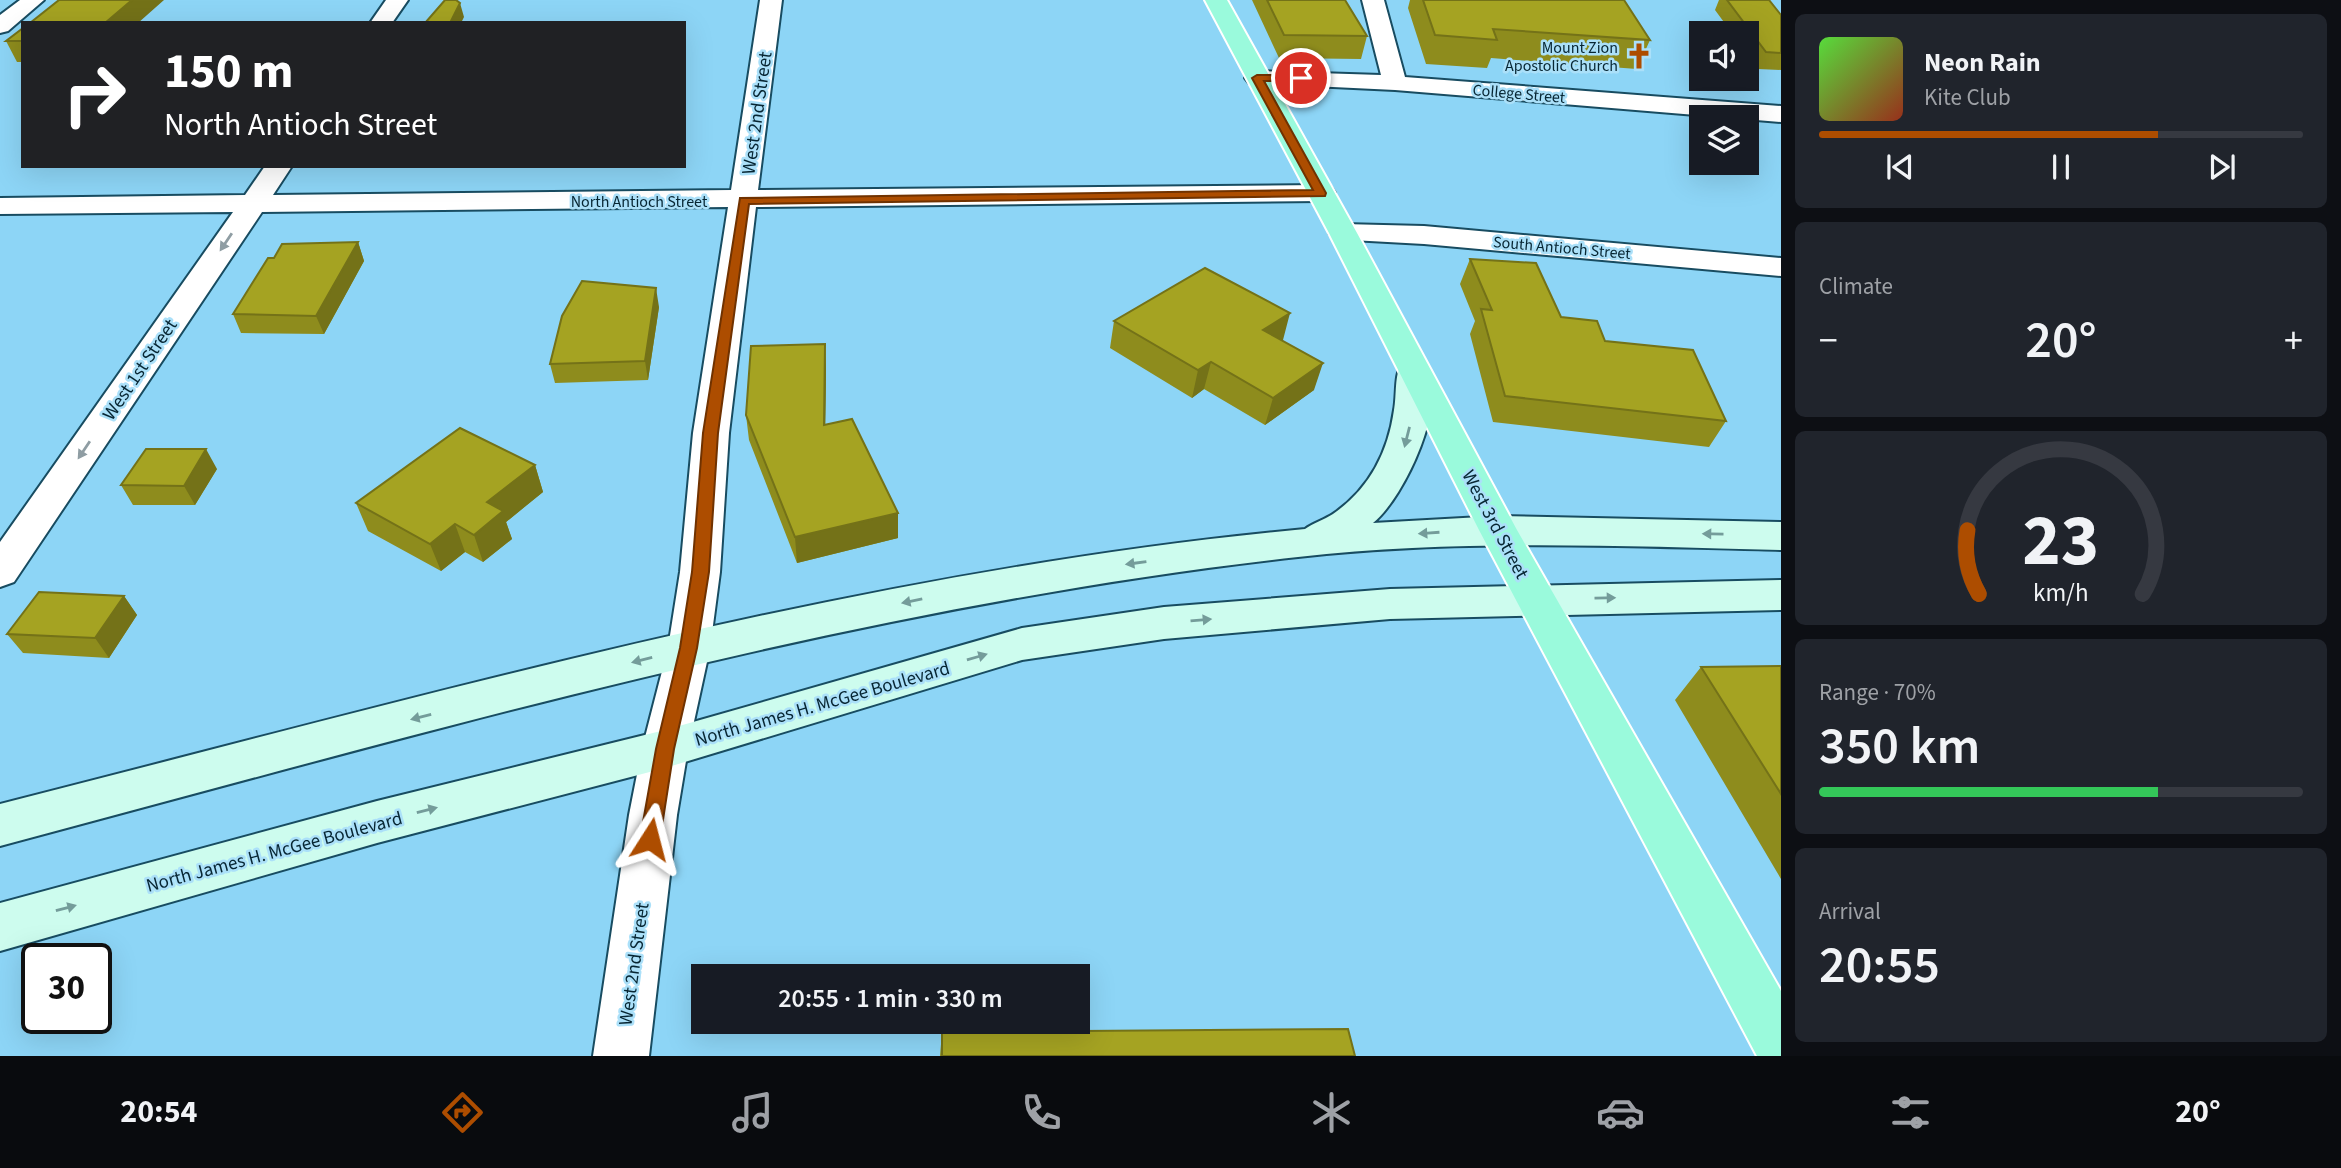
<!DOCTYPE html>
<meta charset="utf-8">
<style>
body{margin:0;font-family:"Source Sans 3",sans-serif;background:#20242c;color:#f1f3f6;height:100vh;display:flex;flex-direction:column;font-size:26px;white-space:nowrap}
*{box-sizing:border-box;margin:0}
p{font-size:23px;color:#9ea1a6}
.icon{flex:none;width:38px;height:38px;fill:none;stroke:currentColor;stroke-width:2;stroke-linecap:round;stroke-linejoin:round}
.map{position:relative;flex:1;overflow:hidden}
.sheet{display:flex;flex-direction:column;gap:14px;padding:14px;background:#0d0f14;width:560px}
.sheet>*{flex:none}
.banner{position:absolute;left:21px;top:21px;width:665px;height:147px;border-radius:0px;box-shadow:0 7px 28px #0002;background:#202124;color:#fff;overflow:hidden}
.tools{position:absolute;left:1689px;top:21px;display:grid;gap:14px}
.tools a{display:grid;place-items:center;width:70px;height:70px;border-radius:0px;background:#171b24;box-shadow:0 7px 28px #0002;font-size:35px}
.speed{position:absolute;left:21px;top:943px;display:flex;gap:14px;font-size:35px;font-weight:700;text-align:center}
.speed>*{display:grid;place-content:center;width:91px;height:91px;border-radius:50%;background:#171b24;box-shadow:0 7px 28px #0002;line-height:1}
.speed .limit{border:4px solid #111;border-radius:10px;background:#fff;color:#111}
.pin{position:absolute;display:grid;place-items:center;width:60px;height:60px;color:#fff;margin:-30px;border:4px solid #fff;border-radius:50%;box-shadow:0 2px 7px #0007}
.me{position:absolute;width:77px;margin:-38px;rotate:9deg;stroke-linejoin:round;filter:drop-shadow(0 0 5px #0008)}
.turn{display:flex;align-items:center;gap:24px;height:147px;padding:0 28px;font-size:32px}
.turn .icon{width:91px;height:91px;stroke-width:2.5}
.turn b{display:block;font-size:49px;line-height:60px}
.big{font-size:52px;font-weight:600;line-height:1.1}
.sheet .tile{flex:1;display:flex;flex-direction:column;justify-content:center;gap:10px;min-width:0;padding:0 24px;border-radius:10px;background:#20242c}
.sheet .dial{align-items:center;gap:0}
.dial svg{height:182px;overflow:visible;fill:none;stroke:#363941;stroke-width:7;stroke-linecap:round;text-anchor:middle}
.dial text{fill:#f1f3f6;stroke:none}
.song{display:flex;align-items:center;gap:21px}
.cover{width:84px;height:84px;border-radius:10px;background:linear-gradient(135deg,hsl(110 70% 55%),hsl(10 70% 35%))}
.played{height:7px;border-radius:4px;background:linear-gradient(90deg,#ad4d00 70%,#363941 70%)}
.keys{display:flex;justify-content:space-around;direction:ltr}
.heat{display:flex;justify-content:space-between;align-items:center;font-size:38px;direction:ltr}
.charge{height:10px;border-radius:5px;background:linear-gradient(90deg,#34c759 70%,#363941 0)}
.trip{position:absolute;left:691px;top:964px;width:399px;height:70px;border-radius:0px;background:#171b24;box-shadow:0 7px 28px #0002;font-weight:600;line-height:70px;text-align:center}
.dock{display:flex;height:112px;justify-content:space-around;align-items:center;background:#090b0e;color:#9ea1a6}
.dock .icon{width:49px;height:49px}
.dock .current{color:#ad4d00}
.dock b{font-size:32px;color:#f1f3f6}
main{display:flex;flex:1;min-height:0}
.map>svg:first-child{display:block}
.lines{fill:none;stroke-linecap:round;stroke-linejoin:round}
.street-casing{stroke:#184c61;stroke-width:4}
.secondary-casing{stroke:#184c61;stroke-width:4}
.primary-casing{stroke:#fff;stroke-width:4}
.street{fill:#fff;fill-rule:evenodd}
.secondary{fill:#cdfcee;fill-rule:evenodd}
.primary{fill:#9afadc;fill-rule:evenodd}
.wall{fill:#8e8c1d}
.shaded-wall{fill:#747218}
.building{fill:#a5a322;stroke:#747218;stroke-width:2}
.oneway{fill:#8f9da3}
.oneway2{fill:#749c9a}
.route{fill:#ad4d00;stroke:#703200;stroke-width:2}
.labels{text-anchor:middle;stroke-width:5;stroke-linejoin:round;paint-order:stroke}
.far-poi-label{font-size:16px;fill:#072633;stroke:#abe0f9;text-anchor:end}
.far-street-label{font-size:16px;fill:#072633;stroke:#abe0f9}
.street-label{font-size:19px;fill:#072633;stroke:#abe0f9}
</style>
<main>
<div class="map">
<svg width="1781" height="1056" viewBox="0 0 1781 1056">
<rect width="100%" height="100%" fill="#8dd5f6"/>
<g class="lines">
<!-- street casing -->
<g class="street-casing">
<path id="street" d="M 20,0 L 44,0 L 8,31 L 0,33 L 0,15 Z
M 386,0 L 408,0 L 392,23 L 370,23 Z
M 760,0 L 782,0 L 758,190 L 1321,185 L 1331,187 L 1335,193 L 1331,199 L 1321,201 L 756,207 L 729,433 L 720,572 L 710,648 L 688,749 L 677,815 L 649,1056 L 593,1056 L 629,815 L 642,749 L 668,648 L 680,572 L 693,433 L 728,207 L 262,212 L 14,582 L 0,587 L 0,542 L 233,212 L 0,214 L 0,198 L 245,195 L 265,166 L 292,166 L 273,195 L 731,190 Z
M 1362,0 L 1384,0 L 1405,77 L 1781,106 L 1781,122 L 1395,90 L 1249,83 L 1245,78 L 1249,73 L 1257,71 L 1381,75 Z
M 1343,224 L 1424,226 L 1781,258 L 1781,276 L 1424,244 L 1333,239 L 1329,233 L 1333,227 Z"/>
</g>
<!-- secondary casing -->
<g class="secondary-casing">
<path id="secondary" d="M 1414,360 L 1426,363 C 1450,399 1405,497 1373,523 L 1499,516 L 1781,522 L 1781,550 C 1619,546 1459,539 1298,557 C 856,606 428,732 0,846 L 0,804 C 430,695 862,570 1305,529 C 1313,523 1324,520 1333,514 C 1369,489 1388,453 1394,410 C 1397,395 1394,375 1402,363 Z
M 1781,580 L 1781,610 L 1390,619 L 1164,639 L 1022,660 L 665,768 L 377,843 L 0,951 L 0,903 L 377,801 L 665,730 L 1022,628 L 1164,607 L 1390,589 Z"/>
</g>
<!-- primary casing -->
<g class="primary-casing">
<path id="primary" d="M 1205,0 L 1227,0 L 1357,233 L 1517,530 L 1781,991 L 1781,1056 L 1757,1056 L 1479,530 L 1329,233 Z"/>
</g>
<!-- street -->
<use href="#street" class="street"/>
<!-- secondary -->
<use href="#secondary" class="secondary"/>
<!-- primary -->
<use href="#primary" class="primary"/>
</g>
<!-- wall -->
<path class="wall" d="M 1252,0 L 1345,0 L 1367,36 L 1361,59 L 1279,58 Z
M 1410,0 L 1624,0 L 1650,40 L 1637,69 L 1491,58 L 1487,68 L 1426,64 L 1408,8 Z
M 1719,0 L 1769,0 L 1781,15 L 1781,70 L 1758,69 L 1746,53 L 1746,33 L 1732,33 L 1715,10 Z
M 23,28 L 23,62 L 17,62 L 6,41 Z
M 358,242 L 364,261 L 324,334 L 241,333 L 233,314 L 274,258 Z
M 1470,259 L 1561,317 L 1605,341 L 1726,421 L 1709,447 L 1493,422 L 1470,334 L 1475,321 L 1460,284 Z
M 659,307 L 648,380 L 555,383 L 550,364 Z
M 1114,321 L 1283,340 L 1282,341 L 1314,390 L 1265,425 L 1204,389 L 1192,398 L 1110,348 Z
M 825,344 L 826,369 L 825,425 L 898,538 L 797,563 L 749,440 L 746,415 Z
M 535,465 L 543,492 L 506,522 L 512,539 L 483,562 L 465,552 L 441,571 L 368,531 L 356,503 Z
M 217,469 L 195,505 L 133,505 L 121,485 Z
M 124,596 L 137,615 L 109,658 L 23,653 L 7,634 Z
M 1781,666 L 1781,879 L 1675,700 L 1701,667 Z
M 942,1032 L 1355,1056 L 940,1056 Z"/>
<!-- shaded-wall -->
<path class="shaded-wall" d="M 132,0 L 164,0 L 138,23 L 105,23 Z
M 460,3 L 464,17 L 461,23 L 450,23 Z
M 358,242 L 364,261 L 324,334 L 316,316 Z
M 656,288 L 659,307 L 648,380 L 645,361 Z
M 1290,313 L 1283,340 L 1256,357 L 1263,330 Z
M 825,344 L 826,369 L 825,451 L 824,425 Z
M 1211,362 L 1204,389 L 1192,398 L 1198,370 Z
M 1323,363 L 1314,390 L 1265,425 L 1273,398 Z
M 206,449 L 217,469 L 195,505 L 184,486 Z
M 535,465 L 543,492 L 506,522 L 512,539 L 483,562 L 474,535 L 487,502 Z
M 898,513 L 898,538 L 797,563 L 795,537 Z
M 455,524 L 465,552 L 441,571 L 430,544 Z
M 124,596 L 137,615 L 109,658 L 95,638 Z"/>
<!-- building -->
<path class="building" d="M 59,0 L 132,0 L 105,23 L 30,23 Z
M 445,0 L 456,0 L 460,3 L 450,23 L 425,23 Z
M 1267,0 L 1345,0 L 1367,36 L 1284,35 Z
M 1423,0 L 1624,0 L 1650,40 L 1493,29 L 1497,40 L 1435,35 Z
M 1727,0 L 1769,0 L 1781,15 L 1781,53 L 1766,52 Z
M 23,28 L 23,41 L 6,41 Z
M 358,242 L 316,316 L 233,314 L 268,258 L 274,258 L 282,244 Z
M 1470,259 L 1536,263 L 1561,317 L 1597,321 L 1605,341 L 1693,350 L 1726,421 L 1505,396 L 1481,309 L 1492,310 Z
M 1205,268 L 1290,313 L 1263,330 L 1323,363 L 1273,398 L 1211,362 L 1198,370 L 1114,321 Z
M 582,281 L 656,288 L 645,361 L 550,364 L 562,316 Z
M 825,344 L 824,425 L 852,419 L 898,513 L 795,537 L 746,415 L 751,346 Z
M 460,428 L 535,465 L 487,502 L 503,511 L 474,535 L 455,524 L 430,544 L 356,503 Z
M 146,449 L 206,449 L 184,486 L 121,485 Z
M 39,592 L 124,596 L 95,638 L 7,634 Z
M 1781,666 L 1781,794 L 1701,667 Z
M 1348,1029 L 1355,1056 L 942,1056 L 942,1032 Z"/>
<!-- one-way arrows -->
<defs><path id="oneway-solid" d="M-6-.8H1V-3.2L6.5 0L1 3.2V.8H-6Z" transform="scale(1.75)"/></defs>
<g class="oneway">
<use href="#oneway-solid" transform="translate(226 242) rotate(124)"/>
<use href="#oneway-solid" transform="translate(84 450) rotate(124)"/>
</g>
<g class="oneway2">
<use href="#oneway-solid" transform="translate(1407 437) rotate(104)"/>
<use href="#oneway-solid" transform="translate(1429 533) rotate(176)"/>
<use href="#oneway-solid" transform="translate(1713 534) rotate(-179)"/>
<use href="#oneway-solid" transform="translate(1136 563) rotate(172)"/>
<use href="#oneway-solid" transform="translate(1605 598) rotate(-1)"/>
<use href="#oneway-solid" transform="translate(912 601) rotate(168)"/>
<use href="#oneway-solid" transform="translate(1201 620) rotate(-5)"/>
<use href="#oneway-solid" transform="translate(977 657) rotate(-16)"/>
<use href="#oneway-solid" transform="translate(642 660) rotate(166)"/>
<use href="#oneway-solid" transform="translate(421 717) rotate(166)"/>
<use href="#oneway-solid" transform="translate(427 810) rotate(-14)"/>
<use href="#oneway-solid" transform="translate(66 908) rotate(-15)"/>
</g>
<!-- route -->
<path class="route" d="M 1257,75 L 1301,75 L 1306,78 L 1301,81 L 1264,81 L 1326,193 L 1325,196 L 749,204 L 718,433 L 709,572 L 697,648 L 674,749 L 660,839 L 657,846 L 650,848 L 643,846 L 640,839 L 656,749 L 680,648 L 692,572 L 703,433 L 740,198 L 1313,190 L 1252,78 Z"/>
<!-- icons -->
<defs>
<g id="church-bare" transform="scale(2.1)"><path d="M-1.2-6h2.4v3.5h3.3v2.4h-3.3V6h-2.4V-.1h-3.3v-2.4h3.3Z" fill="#ad4d00" stroke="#abe0f9" stroke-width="2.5" paint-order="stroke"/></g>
</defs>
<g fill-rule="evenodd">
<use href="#church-bare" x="1639" y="56"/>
</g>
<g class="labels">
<!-- far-poi labels -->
<g class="far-poi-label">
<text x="1618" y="53">Mount Zion<tspan x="1618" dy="18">Apostolic Church</tspan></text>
</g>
<!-- far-street labels -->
<g class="far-street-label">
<text transform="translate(1519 93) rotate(5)" y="6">College Street</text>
<text x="639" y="207">North Antioch Street</text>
<text transform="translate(1562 247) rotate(5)" y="6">South Antioch Street</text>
</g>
<!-- street labels -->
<g class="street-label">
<text transform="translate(756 113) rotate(-82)" y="7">West 2nd Street</text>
<text transform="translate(139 369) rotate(-56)" y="7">West 1st Street</text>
<text transform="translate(1496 524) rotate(62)" y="7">West 3rd Street</text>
<text transform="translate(822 703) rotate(-16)" y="7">North James H. McGee Boulevard</text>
<text transform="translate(274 851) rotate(-15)" y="7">North James H. McGee Boulevard</text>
<text transform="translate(633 964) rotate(-82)" y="7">West 2nd Street</text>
</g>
</g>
</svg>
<div class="tools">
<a><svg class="icon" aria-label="sound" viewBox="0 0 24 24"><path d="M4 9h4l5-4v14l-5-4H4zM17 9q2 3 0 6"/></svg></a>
<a><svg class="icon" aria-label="layers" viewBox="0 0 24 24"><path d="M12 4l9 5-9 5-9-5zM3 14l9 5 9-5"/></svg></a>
</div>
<div class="speed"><div class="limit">30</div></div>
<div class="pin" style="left:1301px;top:78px;background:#d93025"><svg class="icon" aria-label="arrive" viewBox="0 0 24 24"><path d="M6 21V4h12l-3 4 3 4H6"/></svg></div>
<svg class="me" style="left:650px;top:839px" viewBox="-20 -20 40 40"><path d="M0-17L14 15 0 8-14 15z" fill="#ad4d00" stroke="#fff" stroke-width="4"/></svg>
<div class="trip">20:55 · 1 min · 330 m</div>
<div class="banner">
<div class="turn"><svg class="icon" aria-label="right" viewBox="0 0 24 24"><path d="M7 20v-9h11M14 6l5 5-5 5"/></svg><div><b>150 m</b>North Antioch Street</div></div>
</div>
</div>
<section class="sheet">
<div class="tile">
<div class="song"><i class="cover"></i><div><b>Neon Rain</b><p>Kite Club</p></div></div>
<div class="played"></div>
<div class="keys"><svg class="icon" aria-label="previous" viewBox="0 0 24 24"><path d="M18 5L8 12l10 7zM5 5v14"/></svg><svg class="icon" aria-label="pause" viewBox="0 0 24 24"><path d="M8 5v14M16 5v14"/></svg><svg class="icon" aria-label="next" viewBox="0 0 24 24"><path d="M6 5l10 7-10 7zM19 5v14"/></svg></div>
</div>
<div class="tile"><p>Climate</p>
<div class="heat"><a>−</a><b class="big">20°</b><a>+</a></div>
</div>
<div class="tile dial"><svg viewBox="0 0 100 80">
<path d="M14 69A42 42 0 1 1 86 69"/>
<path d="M14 69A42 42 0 0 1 9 41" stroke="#ad4d00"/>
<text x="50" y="56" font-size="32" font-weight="700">23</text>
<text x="50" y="72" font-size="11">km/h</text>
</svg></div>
<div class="tile"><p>Range · 70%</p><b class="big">350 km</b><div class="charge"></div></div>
<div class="tile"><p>Arrival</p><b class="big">20:55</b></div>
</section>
</main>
<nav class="dock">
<b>20:54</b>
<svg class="icon current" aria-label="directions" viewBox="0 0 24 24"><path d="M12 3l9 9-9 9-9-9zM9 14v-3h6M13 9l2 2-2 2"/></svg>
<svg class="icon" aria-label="music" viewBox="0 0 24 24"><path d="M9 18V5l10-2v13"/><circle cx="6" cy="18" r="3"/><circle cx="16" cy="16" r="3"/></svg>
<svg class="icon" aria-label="phone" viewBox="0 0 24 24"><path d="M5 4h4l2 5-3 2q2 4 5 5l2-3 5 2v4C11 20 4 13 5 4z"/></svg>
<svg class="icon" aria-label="climate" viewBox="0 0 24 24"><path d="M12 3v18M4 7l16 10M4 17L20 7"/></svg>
<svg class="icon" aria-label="car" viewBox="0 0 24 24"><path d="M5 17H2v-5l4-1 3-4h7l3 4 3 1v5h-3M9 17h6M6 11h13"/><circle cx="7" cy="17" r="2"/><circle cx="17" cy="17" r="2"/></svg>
<svg class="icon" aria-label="filters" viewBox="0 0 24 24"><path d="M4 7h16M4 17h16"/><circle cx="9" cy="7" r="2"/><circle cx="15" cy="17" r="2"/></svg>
<b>20°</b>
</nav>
